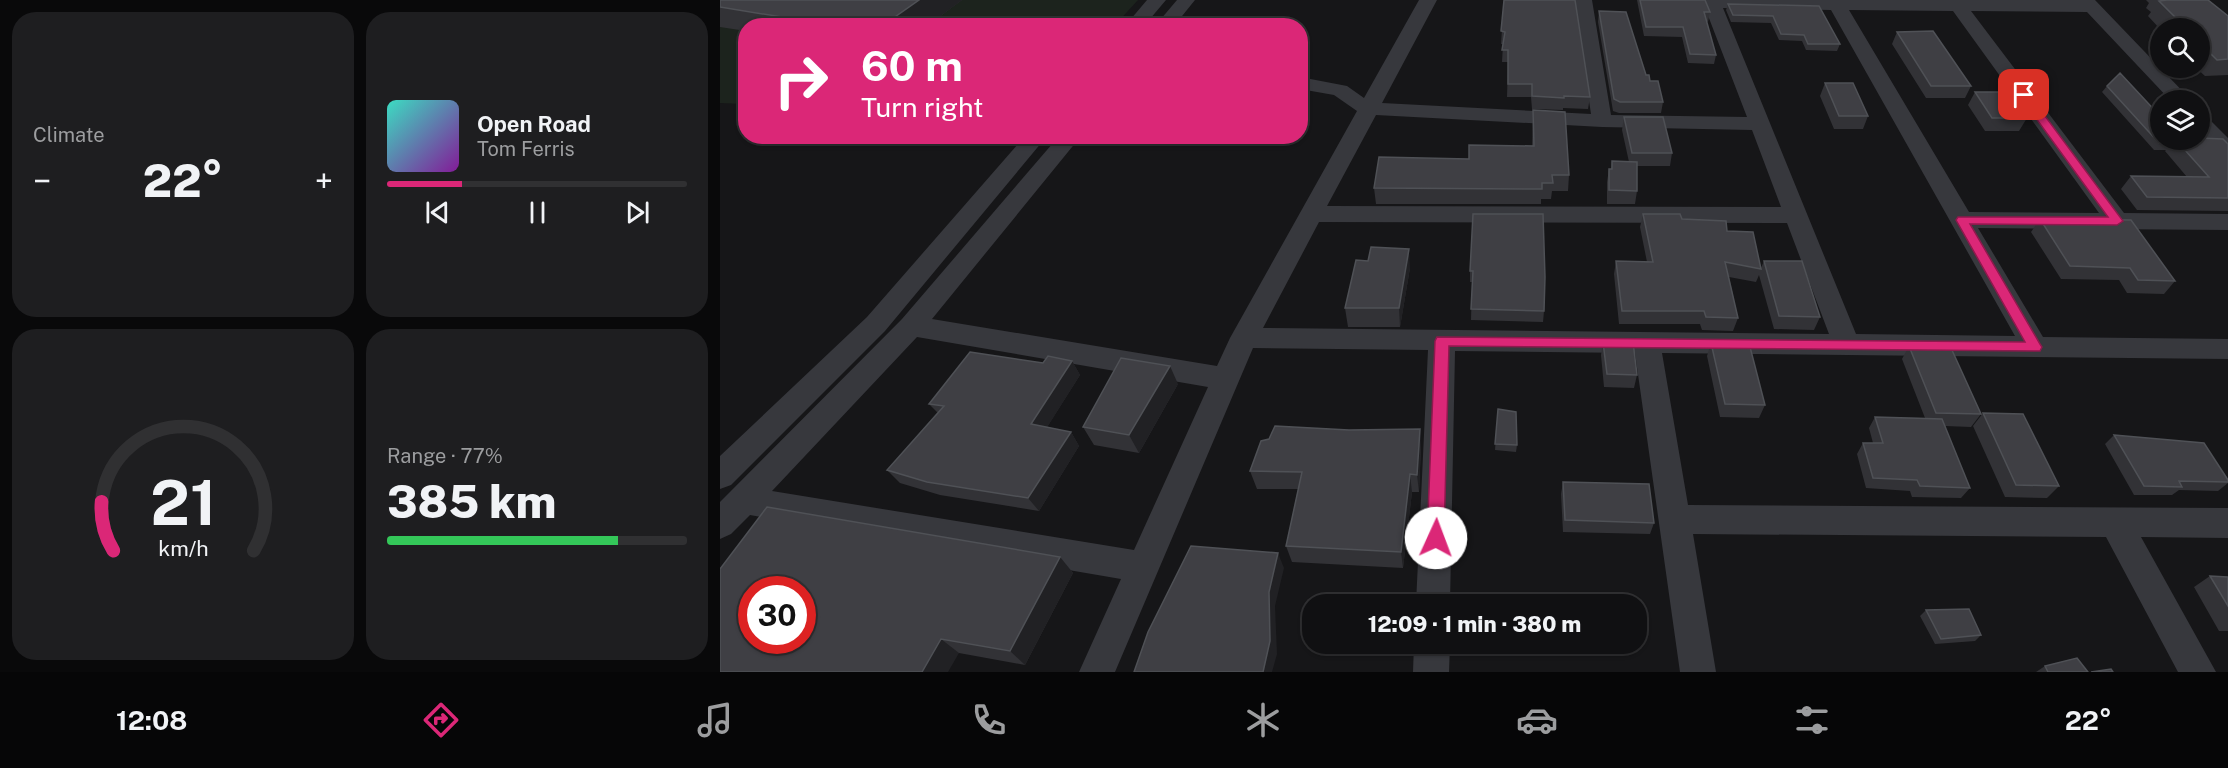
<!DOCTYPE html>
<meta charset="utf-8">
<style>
body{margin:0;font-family:"Public Sans",sans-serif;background:#1e1e20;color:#f1f3f6;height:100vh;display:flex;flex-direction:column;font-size:22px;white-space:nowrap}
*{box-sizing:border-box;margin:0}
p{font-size:20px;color:#9c9d9f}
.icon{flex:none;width:33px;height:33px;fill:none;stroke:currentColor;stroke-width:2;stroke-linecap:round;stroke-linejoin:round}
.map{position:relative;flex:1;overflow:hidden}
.side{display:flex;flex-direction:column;gap:12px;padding:12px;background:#09090a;width:720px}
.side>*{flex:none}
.banner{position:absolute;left:18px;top:18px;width:570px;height:126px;border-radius:24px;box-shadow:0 2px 4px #0004,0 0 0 2px #303032;background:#db2777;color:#fff;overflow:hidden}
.tools{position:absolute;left:1430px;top:18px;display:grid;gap:12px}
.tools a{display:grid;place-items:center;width:60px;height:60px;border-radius:50%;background:#101012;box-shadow:0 2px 4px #0004,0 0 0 2px #303032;font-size:30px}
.speed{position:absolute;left:18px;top:576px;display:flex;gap:12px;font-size:30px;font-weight:700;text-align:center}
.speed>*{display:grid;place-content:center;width:78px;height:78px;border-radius:50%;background:#101012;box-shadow:0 2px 4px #0004,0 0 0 2px #303032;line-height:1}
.speed .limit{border:9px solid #d22;background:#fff;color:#111}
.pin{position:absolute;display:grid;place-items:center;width:51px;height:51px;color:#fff;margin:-26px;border-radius:12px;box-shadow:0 3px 9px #0006}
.me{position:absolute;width:66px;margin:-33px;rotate:2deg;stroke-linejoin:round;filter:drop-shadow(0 0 4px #0008)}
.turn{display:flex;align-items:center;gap:21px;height:126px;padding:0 24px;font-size:27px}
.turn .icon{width:78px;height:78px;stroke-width:2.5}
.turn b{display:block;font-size:42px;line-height:51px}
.big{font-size:45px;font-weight:800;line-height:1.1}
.side .tile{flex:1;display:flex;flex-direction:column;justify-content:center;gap:9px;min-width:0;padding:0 21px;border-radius:24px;background:#1e1e20}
.side .dial{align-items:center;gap:0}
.dial svg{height:156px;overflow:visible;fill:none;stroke:#303032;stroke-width:7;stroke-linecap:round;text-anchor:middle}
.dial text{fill:#f1f3f6;stroke:none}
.song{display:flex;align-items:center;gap:18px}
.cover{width:72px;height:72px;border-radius:9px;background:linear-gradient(135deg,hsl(170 70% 55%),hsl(290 70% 35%))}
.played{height:6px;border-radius:3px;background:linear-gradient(90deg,#db2777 25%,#303032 25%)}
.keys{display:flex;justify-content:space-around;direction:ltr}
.heat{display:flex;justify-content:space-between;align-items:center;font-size:33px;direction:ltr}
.charge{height:9px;border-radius:4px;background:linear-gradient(90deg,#34c759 77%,#303032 0)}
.side .tiles{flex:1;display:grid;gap:12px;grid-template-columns:repeat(2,1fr)}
.trip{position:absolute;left:582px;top:594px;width:345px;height:60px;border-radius:24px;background:#101012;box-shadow:0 2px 4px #0004,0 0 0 2px #303032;font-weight:800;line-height:60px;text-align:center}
.tab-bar{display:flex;height:96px;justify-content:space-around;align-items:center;background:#060607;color:#9c9d9f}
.tab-bar .icon{width:42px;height:42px}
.tab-bar .on{color:#db2777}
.tab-bar b{font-size:27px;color:#f1f3f6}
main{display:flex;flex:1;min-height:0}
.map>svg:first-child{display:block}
.green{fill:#1c231d}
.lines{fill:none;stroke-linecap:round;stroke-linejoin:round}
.minor{fill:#37383d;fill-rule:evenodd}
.wall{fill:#323236}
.shaded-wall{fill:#212124}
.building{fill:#3f3f44;stroke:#4f5156;stroke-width:1.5;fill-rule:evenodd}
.route{fill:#db2777;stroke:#8e194d;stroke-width:1.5}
</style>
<main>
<section class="side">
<div class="tiles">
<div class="tile"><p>Climate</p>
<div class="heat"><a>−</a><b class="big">22°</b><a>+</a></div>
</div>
<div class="tile">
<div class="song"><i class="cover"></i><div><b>Open Road</b><p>Tom Ferris</p></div></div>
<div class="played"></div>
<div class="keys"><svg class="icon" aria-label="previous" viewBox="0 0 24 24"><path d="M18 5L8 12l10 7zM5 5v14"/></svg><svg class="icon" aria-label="pause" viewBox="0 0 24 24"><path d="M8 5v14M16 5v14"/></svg><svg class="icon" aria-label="next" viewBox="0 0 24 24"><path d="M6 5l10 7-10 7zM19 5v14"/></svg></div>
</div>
<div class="tile dial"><svg viewBox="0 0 100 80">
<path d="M14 69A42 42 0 1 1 86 69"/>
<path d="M14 69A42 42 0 0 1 8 44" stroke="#db2777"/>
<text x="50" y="56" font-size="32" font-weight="700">21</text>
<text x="50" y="72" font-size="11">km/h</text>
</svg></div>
<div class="tile"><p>Range · 77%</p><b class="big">385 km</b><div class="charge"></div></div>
</div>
</section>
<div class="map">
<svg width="1508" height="672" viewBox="0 0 1508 672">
<rect width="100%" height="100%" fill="#161618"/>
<!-- green -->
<path class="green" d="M 0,0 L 418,0 L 395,25 L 26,26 L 25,104 L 0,103 Z"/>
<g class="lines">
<!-- minor -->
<path class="minor" d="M 427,0 L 446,0 L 424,26 L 405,26 Z
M 457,0 L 475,0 L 454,26 L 435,26 Z
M 699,0 L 717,0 L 662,103 L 871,114 L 854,0 L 872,0 L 891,115 L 1027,117 L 982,0 L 1375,0 L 1471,100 L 1450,100 L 1367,12 L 1251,11 L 1404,213 L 1508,214 L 1508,230 L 1258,228 L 1323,337 L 1508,339 L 1508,359 L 942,353 L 968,505 L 1508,508 L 1508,538 L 1421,537 L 1496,672 L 1458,672 L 1386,537 L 973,534 L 996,672 L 960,672 L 915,353 L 735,351 L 730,604 L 696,604 L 708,350 L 533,348 L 395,672 L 359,672 L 401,579 L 30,515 L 11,534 L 0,539 L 0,502 L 182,319 L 339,136 L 361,136 L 212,319 L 497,366 L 510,338 L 637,111 L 614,95 L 580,89 L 580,77 L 627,86 L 644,98 ZM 1003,8 L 1111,10 L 1295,336 L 1136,334 ZM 1129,10 L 1233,11 L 1379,213 L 1249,212 ZM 656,115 L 882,127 L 1032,130 L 1061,207 L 607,206 ZM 599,222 L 1067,223 L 1109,334 L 543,328 ZM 197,337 L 488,387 L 414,550 L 52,491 Z
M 1479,114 L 1486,116 L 1508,138 L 1508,157 L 1500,155 L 1479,132 Z
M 305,136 L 327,136 L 165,331 L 11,485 L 0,489 L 0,456 L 147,317 Z
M 694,644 L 730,644 L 729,672 L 693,672 Z"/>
</g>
<!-- wall -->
<path class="wall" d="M 0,0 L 242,0 L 207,26 L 26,26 L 26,31 L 0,27 Z
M 784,0 L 870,97 L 868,109 L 843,108 L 843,110 L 812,109 L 811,97 L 787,97 L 788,62 L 782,62 L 783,44 L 781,44 Z
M 917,0 L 985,0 L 990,12 L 988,22 L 986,21 L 996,55 L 994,64 L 968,63 L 962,37 L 924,36 Z
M 1426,0 L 1488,0 L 1508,16 L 1508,75 L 1485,76 L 1476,68 L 1479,68 L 1479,28 L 1440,29 L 1428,16 L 1431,12 L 1426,8 L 1429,3 Z
M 1008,4 L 1099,6 L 1120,44 L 1117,51 L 1086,50 L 1082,41 L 1059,40 L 1051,23 L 1011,22 L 1006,10 Z
M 879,11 L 926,75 L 943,102 L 941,113 L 899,113 L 893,111 L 878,22 Z
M 1177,32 L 1251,86 L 1245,98 L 1206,98 L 1172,44 Z
M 1105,83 L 1148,116 L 1143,129 L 1114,129 L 1100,96 Z
M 1387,86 L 1440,140 L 1479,140 L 1508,144 L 1508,211 L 1417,210 L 1401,189 L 1411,176 L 1467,177 L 1445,151 L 1446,150 L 1434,150 L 1382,92 Z
M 1255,92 L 1307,118 L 1299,131 L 1265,131 L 1248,105 Z
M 813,110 L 849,175 L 848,191 L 832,191 L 831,199 L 821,199 L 821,204 L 656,204 L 654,188 L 812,146 Z
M 904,117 L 952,153 L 950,166 L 917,166 L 917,191 L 915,204 L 887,204 L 887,182 L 889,169 L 891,169 L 892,161 L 909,162 L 902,130 Z
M 753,214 L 824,311 L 823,322 L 751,320 L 752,282 L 750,282 L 750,271 Z
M 923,214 L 962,219 L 1007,231 L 1041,268 L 1044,261 L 1100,317 L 1094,330 L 1054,329 L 1039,275 L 1036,282 L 1009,277 L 1018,318 L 1013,331 L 982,330 L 980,324 L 899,324 L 894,274 L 896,261 L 927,262 L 920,227 Z
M 1320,219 L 1455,281 L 1444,294 L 1407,293 L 1399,280 L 1341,279 L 1311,232 Z
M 690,268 L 680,327 L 628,327 L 625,308 Z
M 883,342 L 917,375 L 914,388 L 884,387 L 881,355 Z
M 991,343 L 1045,405 L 1039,418 L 1000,417 L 987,356 Z
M 1189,346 L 1261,414 L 1251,427 L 1225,426 L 1250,488 L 1241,498 L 1192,497 L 1190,491 L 1146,488 L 1137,454 L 1143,443 L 1153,443 L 1149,428 L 1155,417 L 1205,418 L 1182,359 Z
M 352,361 L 360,375 L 327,427 L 351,432 L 359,446 L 319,511 L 220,495 L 180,483 L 167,470 L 218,413 L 209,404 L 323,363 Z
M 458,384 L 419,453 L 374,445 L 363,427 Z
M 778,409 L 797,445 L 796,452 L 775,450 Z
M 1263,413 L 1339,486 L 1327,498 L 1285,497 L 1253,426 Z
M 1394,435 L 1508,482 L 1508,483 L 1498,491 L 1459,490 L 1452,495 L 1414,495 L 1385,444 Z
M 701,447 L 699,492 L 692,492 L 683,568 L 572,562 L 566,546 L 578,489 L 537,489 L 530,471 Z
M 843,482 L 934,523 L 930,534 L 843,532 L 841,494 Z
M 340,557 L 353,573 L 305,665 L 239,653 L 0,672 Z
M 1490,576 L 1508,577 L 1508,631 L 1499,631 L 1474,587 Z
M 1206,610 L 1261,635 L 1255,641 L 1215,644 L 1200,616 Z
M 1325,666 L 1368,672 L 1316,672 Z"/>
<!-- shaded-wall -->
<path class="shaded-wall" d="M 199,0 L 242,0 L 207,26 L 162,26 Z
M 689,249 L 690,268 L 680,327 L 679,308 Z
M 352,361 L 360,375 L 321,437 L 311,424 Z
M 450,366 L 458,384 L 419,453 L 409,435 Z
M 700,429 L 701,447 L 699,492 L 697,475 Z
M 351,432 L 359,446 L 319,511 L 308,498 Z
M 690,474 L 692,492 L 683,568 L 681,552 Z
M 558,553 L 564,568 L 555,606 L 557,654 L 552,672 L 543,672 L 549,592 Z
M 340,557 L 353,573 L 305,665 L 290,651 Z
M 221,639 L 239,653 L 228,672 L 202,672 Z"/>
<!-- building -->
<path class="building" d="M 0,0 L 199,0 L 162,26 L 117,26 L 0,7 Z
M 784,0 L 855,0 L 870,97 L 844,96 L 844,98 L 812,96 L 812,84 L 788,84 L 788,50 L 782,50 L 785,32 L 781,31 Z
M 920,0 L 985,0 L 990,12 L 984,12 L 996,55 L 970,54 L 963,27 L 926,27 Z
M 1447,0 L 1488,0 L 1508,16 L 1508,59 L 1497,60 L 1479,42 L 1479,28 L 1466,28 L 1439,1 Z
M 1008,4 L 1099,6 L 1120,44 L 1088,44 L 1084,35 L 1061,34 L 1053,16 L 1013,15 Z
M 879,11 L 906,12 L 926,75 L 929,75 L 930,81 L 938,81 L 943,102 L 900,102 L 894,99 Z
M 1213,31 L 1251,86 L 1211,86 L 1177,32 Z
M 1400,73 L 1440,116 L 1440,140 L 1454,140 L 1451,143 L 1439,143 L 1387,86 Z
M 1105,83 L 1133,83 L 1148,116 L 1119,116 Z
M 1255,92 L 1289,92 L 1307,118 L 1272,118 Z
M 813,110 L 845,112 L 849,175 L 832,175 L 833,183 L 822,183 L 822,189 L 654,188 L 659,157 L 749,159 L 749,145 L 814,146 Z
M 904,117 L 943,117 L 952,153 L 912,153 Z
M 1479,138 L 1503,139 L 1508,144 L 1508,198 L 1427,197 L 1411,176 L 1489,177 L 1456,140 L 1479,140 Z
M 892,161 L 917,162 L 917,191 L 889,190 L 889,169 L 892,169 Z
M 753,214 L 823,214 L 825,277 L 824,311 L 751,309 L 753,271 L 750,271 Z
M 923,214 L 960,214 L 962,219 L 1006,221 L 1007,231 L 1033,232 L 1041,269 L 1005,262 L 1018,318 L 986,317 L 984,311 L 902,311 L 896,261 L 933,262 Z
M 1320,219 L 1411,220 L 1455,281 L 1418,280 L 1410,268 L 1350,266 Z
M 651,247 L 689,249 L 679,308 L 625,308 L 636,260 L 648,261 Z
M 1044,261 L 1082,261 L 1100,317 L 1059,316 Z
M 883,342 L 913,342 L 917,375 L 887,374 Z
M 991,343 L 1029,343 L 1045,405 L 1005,404 Z
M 1189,346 L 1231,348 L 1261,414 L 1216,413 Z
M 250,352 L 323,363 L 328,356 L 352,361 L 311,424 L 351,432 L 308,498 L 207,482 L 167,470 L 224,406 L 209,404 Z
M 401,358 L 450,366 L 409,435 L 363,427 Z
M 778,409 L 796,412 L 797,445 L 775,444 Z
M 1263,413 L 1303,414 L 1339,486 L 1296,485 Z
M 1155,417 L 1222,419 L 1250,488 L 1200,486 L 1197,480 L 1153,478 L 1143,443 L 1163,443 Z
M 555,426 L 629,430 L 700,429 L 697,475 L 690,474 L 681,552 L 566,546 L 582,472 L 530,471 L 541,441 L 549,439 Z
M 1394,435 L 1484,443 L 1508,480 L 1508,482 L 1459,481 L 1462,487 L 1424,486 Z
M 843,482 L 929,484 L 934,523 L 845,520 Z
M 47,507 L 340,557 L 290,651 L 221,639 L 202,672 L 0,672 L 0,569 ZM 32,590 L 82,590 L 82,640 L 32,640 Z
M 471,546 L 558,553 L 549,592 L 550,641 L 543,672 L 414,672 L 428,632 Z
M 1490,576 L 1508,577 L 1508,606 Z
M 1249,609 L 1261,635 L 1221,639 L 1206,610 Z
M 1357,658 L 1368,672 L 1328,672 L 1325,666 Z
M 1391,669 L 1393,672 L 1371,672 Z"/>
<!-- route -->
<path class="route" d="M 1304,92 L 1308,93 L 1403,221 L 1397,225 L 1250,224 L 1320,344 L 1322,347 L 1320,351 L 729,346 L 724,538 L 721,544 L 716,546 L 710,544 L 707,538 L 715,341 L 717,337 L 1305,342 L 1236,220 L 1238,217 L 1388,217 L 1299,95 Z"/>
</svg>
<div class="tools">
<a><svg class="icon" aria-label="search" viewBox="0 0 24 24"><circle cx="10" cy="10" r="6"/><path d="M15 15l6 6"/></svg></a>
<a><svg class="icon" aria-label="layers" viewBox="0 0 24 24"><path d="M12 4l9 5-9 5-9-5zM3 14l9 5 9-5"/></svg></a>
</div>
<div class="speed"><div class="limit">30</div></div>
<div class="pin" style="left:1304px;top:95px;background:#d93025"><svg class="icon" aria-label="arrive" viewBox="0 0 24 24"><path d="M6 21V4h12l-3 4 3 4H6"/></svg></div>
<svg class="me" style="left:716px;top:538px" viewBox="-20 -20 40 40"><circle r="19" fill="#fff"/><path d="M0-13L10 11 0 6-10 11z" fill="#db2777"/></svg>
<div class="trip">12:09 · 1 min · 380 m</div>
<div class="banner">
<div class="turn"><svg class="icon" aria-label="right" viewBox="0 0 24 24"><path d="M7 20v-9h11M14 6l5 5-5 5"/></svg><div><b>60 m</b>Turn right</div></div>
</div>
</div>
</main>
<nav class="tab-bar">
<b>12:08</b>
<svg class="icon on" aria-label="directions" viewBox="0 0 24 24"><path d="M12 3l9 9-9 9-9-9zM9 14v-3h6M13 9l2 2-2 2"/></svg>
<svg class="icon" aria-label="music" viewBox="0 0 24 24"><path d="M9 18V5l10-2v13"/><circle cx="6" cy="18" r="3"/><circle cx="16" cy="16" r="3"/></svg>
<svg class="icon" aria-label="phone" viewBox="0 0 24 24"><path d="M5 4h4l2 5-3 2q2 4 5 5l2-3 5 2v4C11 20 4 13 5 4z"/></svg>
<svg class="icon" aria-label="climate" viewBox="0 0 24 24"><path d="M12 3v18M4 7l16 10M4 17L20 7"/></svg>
<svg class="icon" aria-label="car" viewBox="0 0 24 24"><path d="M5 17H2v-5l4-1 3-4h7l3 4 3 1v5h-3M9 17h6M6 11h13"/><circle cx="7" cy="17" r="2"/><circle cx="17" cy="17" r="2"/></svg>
<svg class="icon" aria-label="filters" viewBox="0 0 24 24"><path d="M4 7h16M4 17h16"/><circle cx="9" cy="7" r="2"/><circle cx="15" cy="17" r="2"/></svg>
<b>22°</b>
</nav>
